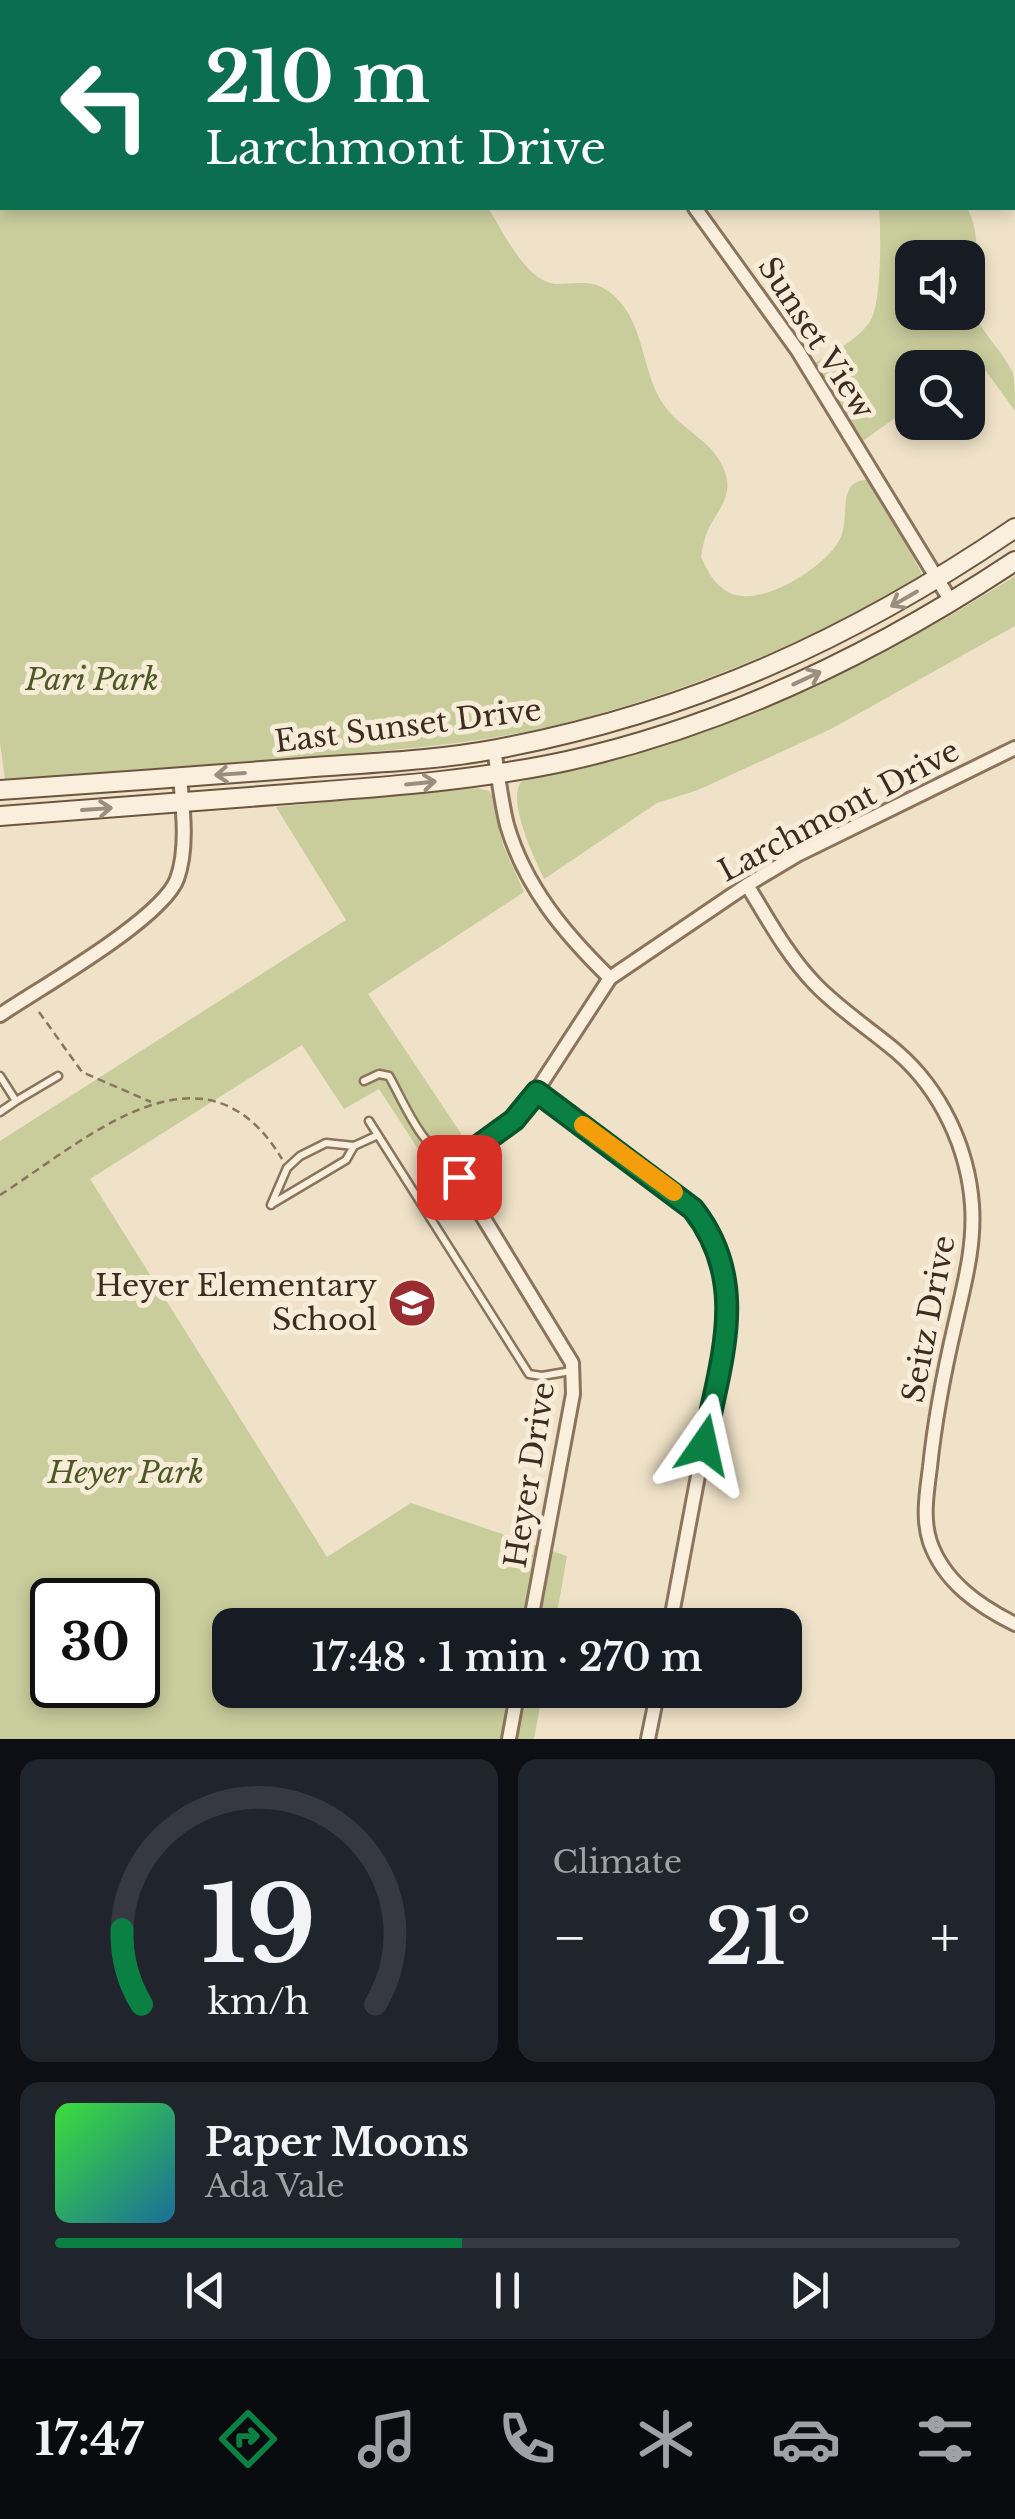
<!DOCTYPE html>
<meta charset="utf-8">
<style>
body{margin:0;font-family:"Libre Baskerville",serif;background:#20242c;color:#f1f3f6;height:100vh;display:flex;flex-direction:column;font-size:38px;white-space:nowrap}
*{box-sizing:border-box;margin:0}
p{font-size:32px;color:#9ea1a6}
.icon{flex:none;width:55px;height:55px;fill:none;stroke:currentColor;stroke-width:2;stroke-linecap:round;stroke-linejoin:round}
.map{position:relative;height:1739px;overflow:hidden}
.drawer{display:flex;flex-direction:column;gap:20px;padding:20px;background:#0d0f14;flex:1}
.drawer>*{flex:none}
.hud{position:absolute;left:0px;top:0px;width:1015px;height:210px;box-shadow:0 5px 15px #0003;background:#0b6e4f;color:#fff;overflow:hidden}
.tools{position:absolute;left:895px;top:240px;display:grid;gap:20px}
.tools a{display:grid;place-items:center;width:90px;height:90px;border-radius:20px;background:#171b24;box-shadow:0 5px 15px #0003;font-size:50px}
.speed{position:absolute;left:30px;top:1578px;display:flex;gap:20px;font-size:50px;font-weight:700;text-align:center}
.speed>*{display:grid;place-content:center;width:130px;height:130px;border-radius:50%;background:#171b24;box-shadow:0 5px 15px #0003;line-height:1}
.speed .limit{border:5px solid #111;border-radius:15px;background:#fff;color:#111}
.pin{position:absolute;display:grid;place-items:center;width:85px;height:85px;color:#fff;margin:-42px;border-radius:20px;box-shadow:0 5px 15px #0006}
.me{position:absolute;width:110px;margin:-55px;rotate:11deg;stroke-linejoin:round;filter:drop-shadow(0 0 8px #0008)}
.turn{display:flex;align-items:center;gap:35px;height:210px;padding:0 40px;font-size:45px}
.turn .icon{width:130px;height:130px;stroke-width:2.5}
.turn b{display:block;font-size:70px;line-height:85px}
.big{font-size:75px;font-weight:600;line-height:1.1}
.drawer .tile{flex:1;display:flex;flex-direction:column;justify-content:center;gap:15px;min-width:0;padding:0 35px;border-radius:20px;background:#20242c}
.drawer .dial{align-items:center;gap:0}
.dial svg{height:260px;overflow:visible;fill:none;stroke:#363941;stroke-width:7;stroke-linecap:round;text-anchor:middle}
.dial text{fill:#f1f3f6;stroke:none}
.song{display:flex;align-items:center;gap:30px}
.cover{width:120px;height:120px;border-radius:15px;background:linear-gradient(135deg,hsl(120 70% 55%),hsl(200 70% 35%))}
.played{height:10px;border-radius:5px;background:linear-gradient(90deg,#0b8043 45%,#363941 45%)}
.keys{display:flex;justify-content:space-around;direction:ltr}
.heat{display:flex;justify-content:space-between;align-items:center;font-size:55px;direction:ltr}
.drawer .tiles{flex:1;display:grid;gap:20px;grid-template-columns:1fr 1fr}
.tile:last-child{grid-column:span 2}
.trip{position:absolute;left:212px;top:1608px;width:590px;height:100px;border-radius:20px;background:#171b24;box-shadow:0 5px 15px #0003;font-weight:600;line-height:100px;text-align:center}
.tabs{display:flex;height:160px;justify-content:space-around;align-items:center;background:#090b0e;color:#9ea1a6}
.tabs .icon{width:70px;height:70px}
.tabs .on{color:#0b8043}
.tabs b{font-size:45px;color:#f1f3f6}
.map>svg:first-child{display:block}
.green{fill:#c9cd9c;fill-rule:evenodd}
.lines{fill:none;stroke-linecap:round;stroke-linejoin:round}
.service-casing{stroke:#8b745d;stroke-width:11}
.minor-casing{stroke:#8b745d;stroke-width:18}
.secondary-casing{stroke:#6d5540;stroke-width:22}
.path{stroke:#8b745d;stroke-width:2.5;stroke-dasharray:8 5;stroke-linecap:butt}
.service{stroke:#f9efdc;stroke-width:6}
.minor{stroke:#f9efdc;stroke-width:12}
.secondary{stroke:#f9efdc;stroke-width:18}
.oneway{stroke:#9a8e7e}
.route-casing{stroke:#07532c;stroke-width:25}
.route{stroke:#0b8043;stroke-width:18}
.slow{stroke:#f59e0b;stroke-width:18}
.labels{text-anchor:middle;stroke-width:10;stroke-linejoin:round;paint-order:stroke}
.street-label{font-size:30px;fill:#3c2d20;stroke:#f6ecd8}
.park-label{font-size:30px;font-style:italic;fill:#4d5827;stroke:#f6ecd8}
.poi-label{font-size:30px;fill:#3c2d20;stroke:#f6ecd8;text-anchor:end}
</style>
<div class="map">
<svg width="1015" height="1739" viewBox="0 0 1015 1739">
<rect width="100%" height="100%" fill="#efe2c8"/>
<!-- green -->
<path class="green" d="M 0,0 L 836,0 L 837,2 L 2,2 L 2,208 L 488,208 C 503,231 526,282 556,284 C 574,284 592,279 608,291 C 643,315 641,366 660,399 C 677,430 721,442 727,480 C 730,499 717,512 709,528 C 704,537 703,548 701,557 C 708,572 715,586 730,593 C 759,606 807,576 827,556 C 834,549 841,540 843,530 C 848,507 839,477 873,480 L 922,574 L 911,585 C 800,644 688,692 565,723 C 477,745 384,751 294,758 C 198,765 101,772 5,780 L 0,742 Z
M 879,208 L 967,208 C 989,249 962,270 972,306 C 979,331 1002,350 1013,373 C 1015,383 1015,400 1015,411 L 978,360 L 967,367 L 912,368 L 912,406 L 860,443 L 812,365 C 831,353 855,342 869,323 C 882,307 881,230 879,208 ZM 912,258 L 968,258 L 968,312 L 912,312 Z
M 1015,576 L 1015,626 L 831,729 L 698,790 L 657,803 L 544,879 C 534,857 507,802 521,782 C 572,765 626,757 677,741 C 797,701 908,644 1015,576 Z
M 477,788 L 489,791 L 493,797 L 503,845 L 524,892 L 368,994 L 466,1141 L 451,1157 L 448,1173 L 433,1172 L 379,1089 L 344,1109 L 302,1045 L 90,1179 L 327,1557 L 411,1503 L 567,1556 L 555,1625 L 230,1625 L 230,1690 L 543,1690 L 534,1739 L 0,1739 L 0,1141 L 346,920 L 276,807 ZM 52,1600 L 138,1600 L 138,1685 L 52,1685 Z"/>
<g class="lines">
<!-- service casing -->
<g class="service-casing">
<path id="service" d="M 947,0 L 948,2
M 999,2 L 1003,0
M 1012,193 L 1015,192
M 0,1076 L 16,1101 L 58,1076
M 364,1081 L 379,1074 L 389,1076 C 406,1106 423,1153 458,1163
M 0,1112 L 16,1101
M 369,1121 L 529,1374 L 542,1376 L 571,1371
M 417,1197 L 459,1177
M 272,1204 L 346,1160 L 354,1146
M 271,1205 L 287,1168 L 300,1156 L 326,1143 L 354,1146 L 378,1135"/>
</g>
<!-- minor casing -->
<g class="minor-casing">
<path id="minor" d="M 695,208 L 798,351 L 952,603
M 494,749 C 498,774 501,801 507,825 C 525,887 565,934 610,978
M 747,885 C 768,919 787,955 815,984 C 840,1010 870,1029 897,1052 C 941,1090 968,1148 972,1205 C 975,1246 964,1285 955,1325 C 944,1372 935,1418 930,1467 C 927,1491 922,1518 930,1542 C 944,1582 979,1606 1015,1624
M 0,1015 C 40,988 162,919 177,879 C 188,849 183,809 180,778
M 537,1092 C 566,1113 595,1134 624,1155 C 687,1201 735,1235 727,1321 L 670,1625
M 530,1625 L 573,1394 L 572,1363 L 464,1186 L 458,1170 L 463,1157 L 524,1110 L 610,978 L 747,885 L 797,855 L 1015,748
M 509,1739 L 518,1690
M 648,1739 L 658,1690"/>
</g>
<!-- secondary casing -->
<g class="secondary-casing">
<path id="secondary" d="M 0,790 C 101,783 201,776 302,768 C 367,763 433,761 497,749 C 692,712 852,639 1015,528
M 0,816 C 96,809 192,802 288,794 C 381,787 475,781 567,761 C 728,725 878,652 1015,561"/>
</g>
<!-- path -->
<path class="path" d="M 39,1012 L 82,1072 L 151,1102
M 0,1195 C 86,1140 204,1029 282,1159"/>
<!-- service -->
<use href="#service" class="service"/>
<!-- minor -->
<use href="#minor" class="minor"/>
<!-- secondary -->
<use href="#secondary" class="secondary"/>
</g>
<!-- one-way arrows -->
<defs><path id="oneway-shaft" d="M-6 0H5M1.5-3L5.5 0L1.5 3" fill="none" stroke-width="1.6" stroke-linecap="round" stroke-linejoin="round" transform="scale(2.5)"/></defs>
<g class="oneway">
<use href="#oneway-shaft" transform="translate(904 599) rotate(150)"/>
<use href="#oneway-shaft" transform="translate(807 678) rotate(-25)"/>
<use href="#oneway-shaft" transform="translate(230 774) rotate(176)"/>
<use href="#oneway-shaft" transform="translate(421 783) rotate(-6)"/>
<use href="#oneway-shaft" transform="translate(97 809) rotate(-4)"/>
</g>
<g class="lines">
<!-- route casing -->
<g class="route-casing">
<path id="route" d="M 459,1177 L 463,1157 L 514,1120 L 537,1092 L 693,1209 C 751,1283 720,1361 704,1445"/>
</g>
<!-- route -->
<use href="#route" class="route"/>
<!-- slow -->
<path class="slow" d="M 583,1125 L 674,1192"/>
</g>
<!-- icons -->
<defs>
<g id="school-disc" transform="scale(2.5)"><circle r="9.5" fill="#9a2d31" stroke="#f6ecd8"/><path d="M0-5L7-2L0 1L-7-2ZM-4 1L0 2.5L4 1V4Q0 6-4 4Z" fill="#fff"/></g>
</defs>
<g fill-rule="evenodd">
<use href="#school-disc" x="412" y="1303"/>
</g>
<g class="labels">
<!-- street labels -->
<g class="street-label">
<text transform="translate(816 338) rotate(57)" y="10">Sunset View</text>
<text transform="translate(408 726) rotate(-7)" y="10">East Sunset Drive</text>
<text transform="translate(839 811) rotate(-28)" y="10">Larchmont Drive</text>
<text transform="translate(929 1319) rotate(-79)" y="10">Seitz Drive</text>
<text transform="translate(530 1475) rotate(-81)" y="10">Heyer Drive</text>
</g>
<!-- park labels -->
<g class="park-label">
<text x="92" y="690">Pari Park</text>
<text x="126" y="1483">Heyer Park</text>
</g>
<!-- poi labels -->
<g class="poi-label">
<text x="377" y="1296">Heyer Elementary<tspan x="377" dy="34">School</tspan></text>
</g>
</g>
</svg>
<div class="tools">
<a><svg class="icon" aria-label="sound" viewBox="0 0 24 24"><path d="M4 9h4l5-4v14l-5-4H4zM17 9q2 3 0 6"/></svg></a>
<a><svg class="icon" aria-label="search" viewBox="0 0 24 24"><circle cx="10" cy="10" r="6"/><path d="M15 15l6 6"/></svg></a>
</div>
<div class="speed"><div class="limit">30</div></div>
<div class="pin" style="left:459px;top:1177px;background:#d93025"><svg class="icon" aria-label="arrive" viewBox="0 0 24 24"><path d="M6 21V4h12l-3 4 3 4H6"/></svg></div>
<svg class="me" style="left:704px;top:1445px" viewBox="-20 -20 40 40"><path d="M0-17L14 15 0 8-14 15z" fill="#0b8043" stroke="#fff" stroke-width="4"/></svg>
<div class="trip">17:48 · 1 min · 270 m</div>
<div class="hud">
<div class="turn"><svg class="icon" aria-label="left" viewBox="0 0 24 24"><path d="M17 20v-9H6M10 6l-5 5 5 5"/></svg><div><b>210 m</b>Larchmont Drive</div></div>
</div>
</div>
<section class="drawer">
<div class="tiles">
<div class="tile dial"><svg viewBox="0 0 100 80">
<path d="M14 69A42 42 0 1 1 86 69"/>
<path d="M14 69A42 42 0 0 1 8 46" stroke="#0b8043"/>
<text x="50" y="56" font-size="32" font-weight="700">19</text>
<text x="50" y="72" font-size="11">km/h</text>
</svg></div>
<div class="tile"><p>Climate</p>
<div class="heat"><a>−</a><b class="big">21°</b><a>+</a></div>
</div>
<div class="tile">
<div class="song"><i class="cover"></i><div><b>Paper Moons</b><p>Ada Vale</p></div></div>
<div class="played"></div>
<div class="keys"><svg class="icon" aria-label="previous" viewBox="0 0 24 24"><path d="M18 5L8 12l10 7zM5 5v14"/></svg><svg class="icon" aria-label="pause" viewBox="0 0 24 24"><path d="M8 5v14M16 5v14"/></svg><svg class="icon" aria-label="next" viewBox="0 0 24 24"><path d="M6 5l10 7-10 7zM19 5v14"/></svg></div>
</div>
</div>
</section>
<nav class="tabs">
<b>17:47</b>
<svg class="icon on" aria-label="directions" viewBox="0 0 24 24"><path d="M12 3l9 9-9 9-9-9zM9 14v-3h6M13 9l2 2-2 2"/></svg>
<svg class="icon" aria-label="music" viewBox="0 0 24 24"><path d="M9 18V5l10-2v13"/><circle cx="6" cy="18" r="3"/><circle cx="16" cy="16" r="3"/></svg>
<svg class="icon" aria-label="phone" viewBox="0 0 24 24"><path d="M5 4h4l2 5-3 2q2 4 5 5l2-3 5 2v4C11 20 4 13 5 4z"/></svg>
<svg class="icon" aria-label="climate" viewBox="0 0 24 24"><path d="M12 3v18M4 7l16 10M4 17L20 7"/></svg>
<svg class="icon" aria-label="car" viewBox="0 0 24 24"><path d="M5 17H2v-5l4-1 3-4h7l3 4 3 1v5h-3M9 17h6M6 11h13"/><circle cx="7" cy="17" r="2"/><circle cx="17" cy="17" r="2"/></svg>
<svg class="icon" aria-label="filters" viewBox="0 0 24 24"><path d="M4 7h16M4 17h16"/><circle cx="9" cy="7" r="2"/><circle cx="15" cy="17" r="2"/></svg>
</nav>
